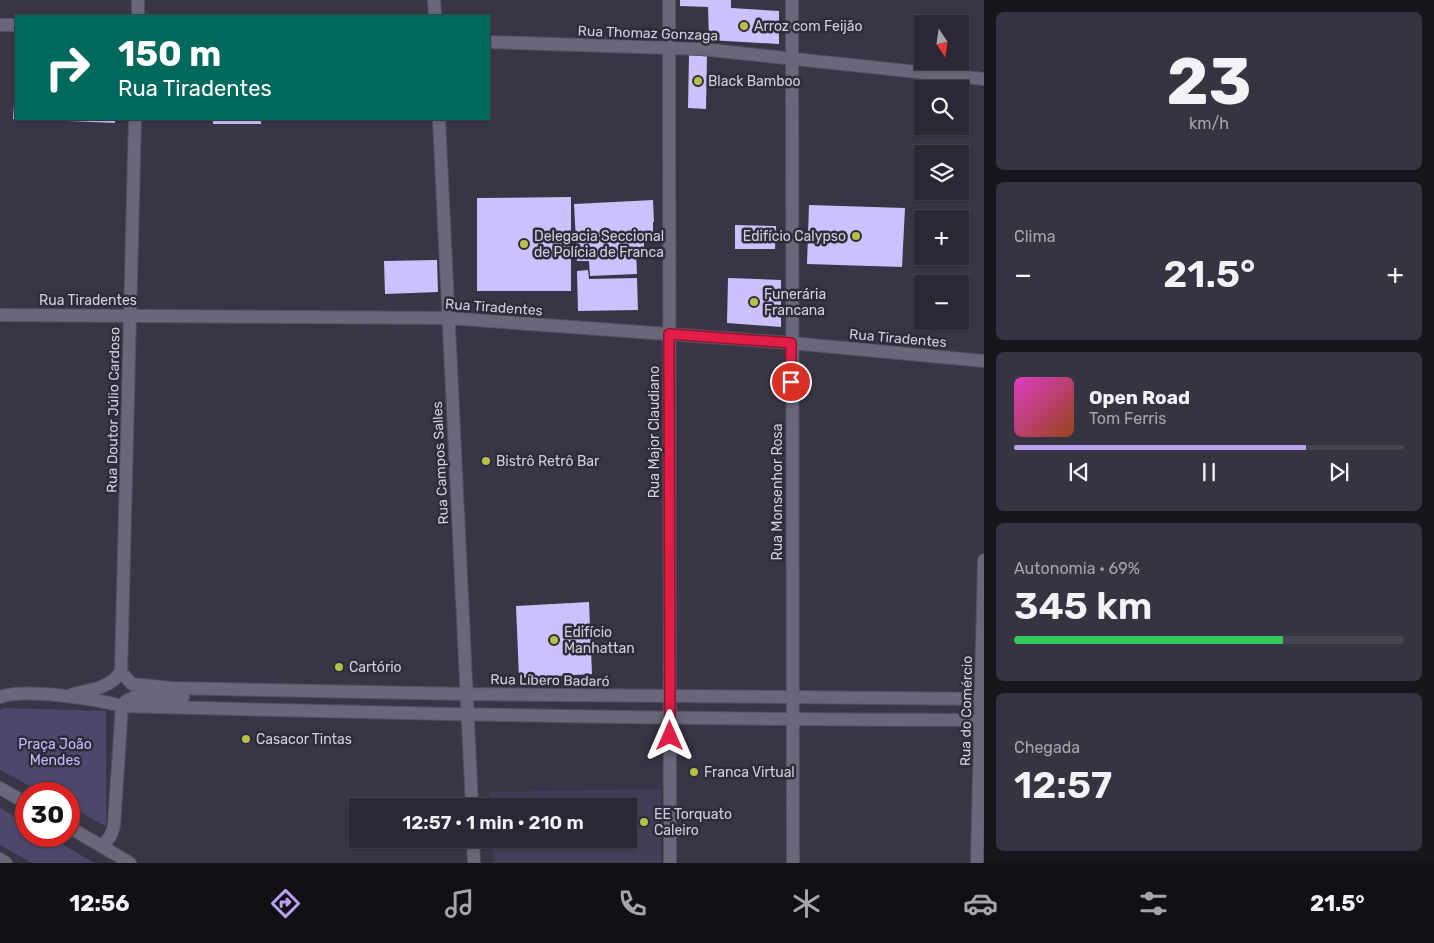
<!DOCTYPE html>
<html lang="pt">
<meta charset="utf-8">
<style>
body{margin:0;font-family:Rubik,sans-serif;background:#363440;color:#f1f3f6;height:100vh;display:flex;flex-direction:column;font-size:19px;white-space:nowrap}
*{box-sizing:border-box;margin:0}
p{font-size:16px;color:#a5a6ac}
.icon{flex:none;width:28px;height:28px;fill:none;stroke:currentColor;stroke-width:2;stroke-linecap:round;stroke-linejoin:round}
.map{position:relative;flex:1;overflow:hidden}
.side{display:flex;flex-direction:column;gap:12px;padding:12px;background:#17161d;width:450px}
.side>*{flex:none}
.hud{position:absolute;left:15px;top:15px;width:475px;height:105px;border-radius:0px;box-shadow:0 1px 4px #0004,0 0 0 1px #46444f;background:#00695c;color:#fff;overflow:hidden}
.needle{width:32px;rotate:167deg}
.fabs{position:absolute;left:914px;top:15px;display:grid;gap:10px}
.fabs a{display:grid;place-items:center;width:55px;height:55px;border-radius:0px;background:#2a2834;box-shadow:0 1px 4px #0004,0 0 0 1px #46444f;font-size:25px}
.speed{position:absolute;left:15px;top:782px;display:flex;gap:10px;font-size:25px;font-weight:700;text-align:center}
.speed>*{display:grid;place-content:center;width:65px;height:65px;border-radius:50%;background:#2a2834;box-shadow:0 1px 4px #0004,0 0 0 1px #46444f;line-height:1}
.speed .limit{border:8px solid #d22;background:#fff;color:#111}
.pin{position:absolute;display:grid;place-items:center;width:42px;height:42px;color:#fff;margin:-21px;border:2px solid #fff;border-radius:50%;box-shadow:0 1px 5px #0007}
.me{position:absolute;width:55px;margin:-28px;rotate:0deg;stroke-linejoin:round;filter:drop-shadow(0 0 4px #0008)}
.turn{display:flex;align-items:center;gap:18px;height:105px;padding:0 20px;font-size:22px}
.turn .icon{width:65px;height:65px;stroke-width:2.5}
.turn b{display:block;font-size:35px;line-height:42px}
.big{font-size:38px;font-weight:600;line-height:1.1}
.side .tile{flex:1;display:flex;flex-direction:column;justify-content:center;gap:8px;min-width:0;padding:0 18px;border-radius:8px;background:#363440}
.side .dial{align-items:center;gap:0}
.dial b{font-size:65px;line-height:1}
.song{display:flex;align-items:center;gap:15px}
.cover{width:60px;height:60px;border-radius:8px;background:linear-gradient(135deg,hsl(310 70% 55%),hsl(20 70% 35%))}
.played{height:5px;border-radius:2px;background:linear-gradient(90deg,#bca0f2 75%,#46444f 75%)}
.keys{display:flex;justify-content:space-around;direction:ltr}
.heat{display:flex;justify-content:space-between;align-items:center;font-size:28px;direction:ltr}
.charge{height:8px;border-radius:4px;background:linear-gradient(90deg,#34c759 69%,#46444f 0)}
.trip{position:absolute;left:349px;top:798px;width:288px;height:50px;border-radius:0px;background:#2a2834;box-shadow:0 1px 4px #0004,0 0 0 1px #46444f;font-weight:600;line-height:50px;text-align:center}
.dock{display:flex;height:80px;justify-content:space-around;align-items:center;background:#111015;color:#a5a6ac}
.dock .icon{width:35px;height:35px}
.dock .selected{color:#bca0f2}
.dock b{font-size:22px;color:#f1f3f6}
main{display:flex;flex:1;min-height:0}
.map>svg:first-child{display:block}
.built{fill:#423e55}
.green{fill:#4e476c}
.building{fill:#ccc1fd}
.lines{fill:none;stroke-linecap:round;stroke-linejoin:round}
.street-casing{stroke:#545260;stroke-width:14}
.secondary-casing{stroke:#545260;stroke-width:14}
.street{stroke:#6a677a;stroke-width:12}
.secondary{stroke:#6a677a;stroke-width:12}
.route-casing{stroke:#92132f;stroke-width:12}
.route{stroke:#e11d48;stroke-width:9}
.poi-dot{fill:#b8c147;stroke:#2e2b3b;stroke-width:2}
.labels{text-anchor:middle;stroke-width:5;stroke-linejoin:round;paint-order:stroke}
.poi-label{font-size:14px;fill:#d1d0da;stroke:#2e2b3b;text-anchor:start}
.street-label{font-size:14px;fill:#d1d0da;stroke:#2e2b3b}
.park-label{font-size:14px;fill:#c6bafb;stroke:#2e2b3b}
</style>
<main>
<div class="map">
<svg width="984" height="863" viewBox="0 0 984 863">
<rect width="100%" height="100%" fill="#383546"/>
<!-- built -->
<path class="built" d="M 661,789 L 661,863 L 493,863 L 492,839 L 628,839 L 628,806 L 490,806 L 489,792 Z"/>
<!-- green -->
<path class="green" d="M 4,708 L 106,711 L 106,826 L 69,806 L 69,794 L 45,794 L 0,770 L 0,710 Z
M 0,808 L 26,823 L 26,836 L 49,836 L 94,863 L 32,863 L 0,845 Z"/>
<!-- building -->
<path class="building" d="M 680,0 L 731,0 L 731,8 L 779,11 L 779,44 L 709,40 L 708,7 L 680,6 Z
M 689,54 L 707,54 L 706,109 L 688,108 Z
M 15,90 L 16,90 L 16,119 L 13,119 Z
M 44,119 L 115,119 L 115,123 L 44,120 Z
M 213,119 L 261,119 L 261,124 L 213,124 Z
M 571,197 L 571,291 L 477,291 L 477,198 Z
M 653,200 L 654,222 L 653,222 L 653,235 L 644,235 L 644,250 L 636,251 L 637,274 L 590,276 L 589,261 L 577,261 L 574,204 Z
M 809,205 L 905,208 L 902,267 L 807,264 Z
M 735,225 L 776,226 L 775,249 L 735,249 Z
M 437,260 L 438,292 L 385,294 L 384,261 Z
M 588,270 L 589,279 L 637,278 L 638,310 L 578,311 L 577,271 Z
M 728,278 L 781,280 L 781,327 L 727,323 Z
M 589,602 L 592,674 L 519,678 L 516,606 Z"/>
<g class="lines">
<!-- street casing -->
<g class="street-casing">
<path id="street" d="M 434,0 L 435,16
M 669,0 L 670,863
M 138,16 L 138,0
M 0,25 L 16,25
M 489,42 L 701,49 L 984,79
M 439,119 L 472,806
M 0,315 L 448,318 L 791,343 L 984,361
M 121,672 L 132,684 L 171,688 L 467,694 L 984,699
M 121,672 L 135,119
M 73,694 C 91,690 110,688 121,672
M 0,697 C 25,688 96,699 122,706 C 410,714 697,720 984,720
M 122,706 L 126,701 L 134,697 L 183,697
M 473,839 L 474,863
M 101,846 C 109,840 112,835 114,825 L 122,706
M 977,863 L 984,560"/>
</g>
<!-- secondary casing -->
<g class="secondary-casing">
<path id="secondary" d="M 792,0 L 793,863
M 0,788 L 26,803
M 69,827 L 130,863
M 0,859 L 6,863"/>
</g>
<!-- street -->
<use href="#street" class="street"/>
<!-- secondary -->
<use href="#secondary" class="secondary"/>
</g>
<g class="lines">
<!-- route casing -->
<g class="route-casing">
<path id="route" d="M 670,736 L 669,334 L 791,343 L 791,382"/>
</g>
<!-- route -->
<use href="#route" class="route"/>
</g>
<!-- markers -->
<g class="poi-dot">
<circle cx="744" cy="26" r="5"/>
<circle cx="698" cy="81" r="5"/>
<circle cx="856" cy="236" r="5"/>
<circle cx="524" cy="244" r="5"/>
<circle cx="754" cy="302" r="5"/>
<circle cx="486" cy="461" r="5"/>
<circle cx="554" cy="640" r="5"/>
<circle cx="339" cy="667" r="5"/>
<circle cx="246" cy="739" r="5"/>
<circle cx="694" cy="772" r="5"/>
<circle cx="644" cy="822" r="5"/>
</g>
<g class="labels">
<!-- poi labels -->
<g class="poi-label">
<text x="754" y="31">Arroz com Feijão</text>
<text x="708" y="86">Black Bamboo</text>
<text x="534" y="241">Delegacia Seccional<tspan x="534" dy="16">de Polícia de Franca</tspan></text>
<text x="846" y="241" text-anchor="end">Edifício Calypso</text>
<text x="764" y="299">Funerária<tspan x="764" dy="16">Francana</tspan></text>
<text x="496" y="466">Bistrô Retrô Bar</text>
<text x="564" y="637">Edifício<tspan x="564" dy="16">Manhattan</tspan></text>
<text x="349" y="672">Cartório</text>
<text x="256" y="744">Casacor Tintas</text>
<text x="704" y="777">Franca Virtual</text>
<text x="654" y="819">EE Torquato<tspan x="654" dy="16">Caleiro</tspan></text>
</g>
<!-- street labels -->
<g class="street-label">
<text transform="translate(648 33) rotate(2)" y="5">Rua Thomaz Gonzaga</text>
<text x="88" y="305">Rua Tiradentes</text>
<text transform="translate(494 307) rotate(4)" y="5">Rua Tiradentes</text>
<text transform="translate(898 338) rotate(5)" y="5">Rua Tiradentes</text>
<text transform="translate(113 410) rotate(-89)" y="5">Rua Doutor Júlio Cardoso</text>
<text transform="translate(654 432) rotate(-90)" y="5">Rua Major Claudiano</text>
<text transform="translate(440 463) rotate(-93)" y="5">Rua Campos Salles</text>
<text transform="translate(777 492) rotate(-90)" y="5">Rua Monsenhor Rosa</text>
<text transform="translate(550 680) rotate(1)" y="5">Rua Líbero Badaró</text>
<text transform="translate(966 711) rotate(-89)" y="5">Rua do Comércio</text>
</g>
<!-- park labels -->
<g class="park-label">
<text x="55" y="749">Praça João<tspan x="55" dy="16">Mendes</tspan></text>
</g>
</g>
</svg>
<div class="fabs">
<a><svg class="needle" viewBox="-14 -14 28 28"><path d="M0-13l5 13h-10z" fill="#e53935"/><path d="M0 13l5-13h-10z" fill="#a5a6ac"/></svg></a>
<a><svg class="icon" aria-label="search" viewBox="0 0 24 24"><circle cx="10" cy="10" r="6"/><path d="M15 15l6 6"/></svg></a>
<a><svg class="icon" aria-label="layers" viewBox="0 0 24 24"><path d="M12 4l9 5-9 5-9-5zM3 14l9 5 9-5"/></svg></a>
<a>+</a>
<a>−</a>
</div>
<div class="speed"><div class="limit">30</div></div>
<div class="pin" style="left:791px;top:382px;background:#d93025"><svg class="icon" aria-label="arrive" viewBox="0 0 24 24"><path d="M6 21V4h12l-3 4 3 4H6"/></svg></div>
<svg class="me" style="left:670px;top:736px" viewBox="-20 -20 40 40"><path d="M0-17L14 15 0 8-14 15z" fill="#e11d48" stroke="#fff" stroke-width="4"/></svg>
<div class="trip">12:57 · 1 min · 210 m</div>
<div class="hud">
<div class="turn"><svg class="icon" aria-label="right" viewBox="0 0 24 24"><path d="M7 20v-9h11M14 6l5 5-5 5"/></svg><div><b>150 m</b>Rua Tiradentes</div></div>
</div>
</div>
<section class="side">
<div class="tile dial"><b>23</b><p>km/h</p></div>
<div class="tile"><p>Clima</p>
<div class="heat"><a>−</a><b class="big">21.5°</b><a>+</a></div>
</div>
<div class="tile">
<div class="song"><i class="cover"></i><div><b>Open Road</b><p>Tom Ferris</p></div></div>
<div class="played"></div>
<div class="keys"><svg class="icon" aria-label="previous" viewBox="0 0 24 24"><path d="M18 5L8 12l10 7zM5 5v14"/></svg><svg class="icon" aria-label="pause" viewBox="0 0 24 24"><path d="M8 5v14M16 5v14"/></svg><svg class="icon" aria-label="next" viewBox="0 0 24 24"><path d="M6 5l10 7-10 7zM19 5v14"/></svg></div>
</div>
<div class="tile"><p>Autonomia · 69%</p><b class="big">345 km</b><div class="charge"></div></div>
<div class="tile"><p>Chegada</p><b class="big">12:57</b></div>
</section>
</main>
<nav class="dock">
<b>12:56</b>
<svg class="icon selected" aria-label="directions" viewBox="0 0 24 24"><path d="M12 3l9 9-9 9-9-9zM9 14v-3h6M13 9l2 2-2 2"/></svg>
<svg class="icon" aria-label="music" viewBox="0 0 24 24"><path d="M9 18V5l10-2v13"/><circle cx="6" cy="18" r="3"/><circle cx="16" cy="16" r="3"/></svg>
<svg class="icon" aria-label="phone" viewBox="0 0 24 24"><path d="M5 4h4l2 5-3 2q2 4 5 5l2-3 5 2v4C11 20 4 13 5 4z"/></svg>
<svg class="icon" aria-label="climate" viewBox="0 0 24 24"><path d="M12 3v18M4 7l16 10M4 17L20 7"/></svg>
<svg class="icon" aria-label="car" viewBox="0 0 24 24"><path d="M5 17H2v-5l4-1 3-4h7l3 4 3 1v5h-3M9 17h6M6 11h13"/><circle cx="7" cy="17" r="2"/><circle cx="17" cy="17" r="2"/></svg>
<svg class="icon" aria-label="filters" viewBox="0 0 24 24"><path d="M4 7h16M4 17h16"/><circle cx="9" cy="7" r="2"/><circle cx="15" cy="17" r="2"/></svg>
<b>21.5°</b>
</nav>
